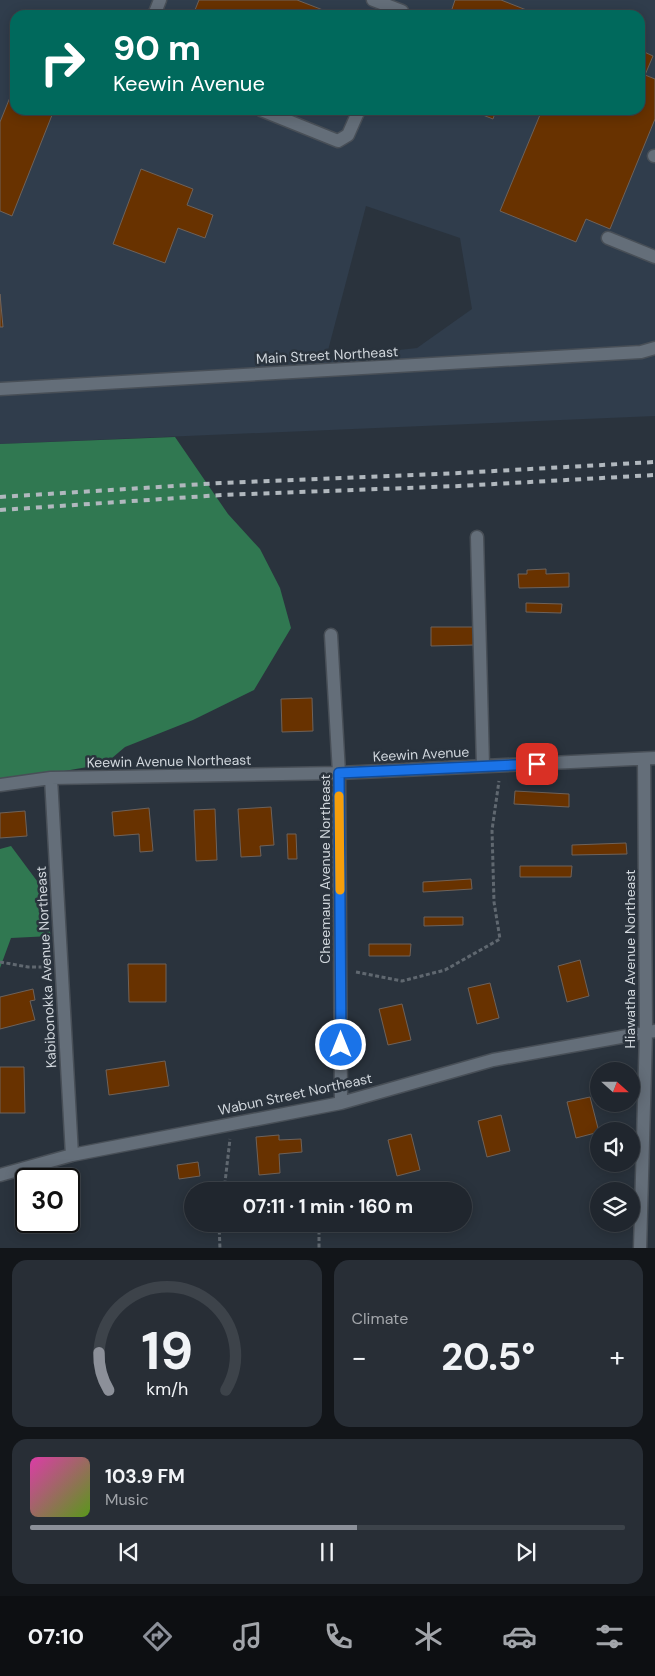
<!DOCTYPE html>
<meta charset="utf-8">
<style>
body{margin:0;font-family:"DM Sans",sans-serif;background:#282e36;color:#f1f3f6;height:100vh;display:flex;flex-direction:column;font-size:19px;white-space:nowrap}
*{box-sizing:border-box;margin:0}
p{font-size:16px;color:#a2a5aa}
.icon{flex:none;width:28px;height:28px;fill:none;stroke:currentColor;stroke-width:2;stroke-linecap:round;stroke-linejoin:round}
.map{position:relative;height:1248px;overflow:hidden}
.drawer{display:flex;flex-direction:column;gap:12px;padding:12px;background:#121519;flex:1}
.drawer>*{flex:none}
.guide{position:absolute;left:10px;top:10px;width:635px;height:105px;border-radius:15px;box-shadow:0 2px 12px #0003,0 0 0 1px #3d434a;background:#00695c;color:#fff;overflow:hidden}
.needle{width:32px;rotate:111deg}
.fabs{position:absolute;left:590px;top:1062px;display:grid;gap:10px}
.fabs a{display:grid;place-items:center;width:50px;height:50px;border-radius:50%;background:#20262e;box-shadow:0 2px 12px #0003,0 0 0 1px #3d434a;font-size:25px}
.speed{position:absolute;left:15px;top:1168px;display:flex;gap:10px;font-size:25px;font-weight:700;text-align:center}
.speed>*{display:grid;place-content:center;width:65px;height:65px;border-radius:50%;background:#20262e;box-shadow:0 2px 12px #0003,0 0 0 1px #3d434a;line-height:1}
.speed .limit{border:2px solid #111;border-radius:8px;background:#fff;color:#111}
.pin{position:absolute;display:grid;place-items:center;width:42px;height:42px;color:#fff;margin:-21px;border-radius:10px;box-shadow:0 2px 8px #0006}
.me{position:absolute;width:55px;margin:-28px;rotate:0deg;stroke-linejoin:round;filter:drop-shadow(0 0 4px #0008)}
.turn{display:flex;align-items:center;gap:18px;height:105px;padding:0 20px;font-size:22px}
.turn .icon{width:65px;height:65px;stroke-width:2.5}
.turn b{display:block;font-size:35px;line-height:42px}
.big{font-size:38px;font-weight:700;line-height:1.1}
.drawer .card{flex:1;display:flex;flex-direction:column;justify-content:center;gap:8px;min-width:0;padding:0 18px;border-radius:15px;background:#282e36}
.drawer .dial{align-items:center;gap:0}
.dial svg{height:130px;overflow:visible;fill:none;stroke:#3d434a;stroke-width:7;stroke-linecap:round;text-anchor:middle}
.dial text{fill:#f1f3f6;stroke:none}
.song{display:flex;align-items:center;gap:15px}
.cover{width:60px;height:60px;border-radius:8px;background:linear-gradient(135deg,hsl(320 70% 55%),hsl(90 70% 35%))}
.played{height:5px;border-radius:2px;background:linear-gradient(90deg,#8c9099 55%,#3d434a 55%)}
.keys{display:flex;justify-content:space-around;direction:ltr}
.heat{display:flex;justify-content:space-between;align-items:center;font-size:28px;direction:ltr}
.drawer .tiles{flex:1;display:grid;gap:12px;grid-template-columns:1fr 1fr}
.card:last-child{grid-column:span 2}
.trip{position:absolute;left:184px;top:1182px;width:288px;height:50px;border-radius:25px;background:#20262e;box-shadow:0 2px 12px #0003,0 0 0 1px #3d434a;font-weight:700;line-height:50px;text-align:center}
.tabs{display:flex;height:80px;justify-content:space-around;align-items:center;background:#0d0f12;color:#a2a5aa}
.tabs .icon{width:35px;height:35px}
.tabs .selected{color:#8c9099}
.tabs b{font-size:22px;color:#f1f3f6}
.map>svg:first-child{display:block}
.built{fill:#303d4c;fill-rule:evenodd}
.forest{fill:#307851}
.building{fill:#683200;stroke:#6e625a}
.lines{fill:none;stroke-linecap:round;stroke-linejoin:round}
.minor-casing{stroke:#484f57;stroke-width:15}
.path{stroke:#606870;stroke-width:3;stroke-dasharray:4 2.5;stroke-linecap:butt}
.minor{stroke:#646e79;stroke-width:12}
.rail{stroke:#b1b8be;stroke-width:4;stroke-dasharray:6 6;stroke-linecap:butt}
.route-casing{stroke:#114b97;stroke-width:12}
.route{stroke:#1a73e8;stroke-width:9}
.slow{stroke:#f59e0b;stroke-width:9}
.labels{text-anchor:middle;stroke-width:5;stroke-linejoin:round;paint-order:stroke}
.street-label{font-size:14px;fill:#d0d6dc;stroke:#2a333d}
</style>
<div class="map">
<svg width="655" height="1249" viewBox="0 0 655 1249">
<rect width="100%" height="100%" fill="#2a333d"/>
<!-- built -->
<path class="built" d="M 0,0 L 655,0 L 655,416 L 0,444 ZM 15,15 L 640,15 L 640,110 L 15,110 ZM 366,206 L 460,238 L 472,309 L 417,348 L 326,358 Z"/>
<!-- forest -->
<path class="forest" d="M 175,437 L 228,514 L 260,549 L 280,588 L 291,628 L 254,690 L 193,720 L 125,747 L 105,764 L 0,782 L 0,444 Z
M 11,846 L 37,881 L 51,936 L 11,938 L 0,968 L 0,849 Z"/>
<!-- building -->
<path class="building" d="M 199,0 L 297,0 L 336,15 L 193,15 Z
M 455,0 L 501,0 L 534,13 L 533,15 L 450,15 Z
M 640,50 L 653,56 L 645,75 L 655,79 L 655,119 L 610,229 L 586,219 L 576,242 L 500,211 L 542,110 L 640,110 Z
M 15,85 L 15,110 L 54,110 L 12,216 L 0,211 L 0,122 Z
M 470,110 L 496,110 L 493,119 Z
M 141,169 L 193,189 L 187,205 L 213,215 L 205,238 L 178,228 L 165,263 L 113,244 Z
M 0,294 L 3,327 L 0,327 Z
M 546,569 L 546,574 L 569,573 L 569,587 L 519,588 L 518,574 L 527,574 L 527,570 Z
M 526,603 L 562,604 L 561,613 L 526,612 Z
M 431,627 L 474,627 L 474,645 L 431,646 Z
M 312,698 L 313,731 L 282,732 L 281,699 Z
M 515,791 L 569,794 L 569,807 L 514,804 Z
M 271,807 L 274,845 L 260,846 L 261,856 L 241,857 L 238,809 Z
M 149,808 L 153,851 L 140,852 L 139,834 L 114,836 L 112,812 Z
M 215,809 L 217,860 L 196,861 L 194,810 Z
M 25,811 L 27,836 L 0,838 L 0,813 Z
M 287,834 L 296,834 L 297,859 L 288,859 Z
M 626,843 L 627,854 L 572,855 L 572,845 Z
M 520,866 L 572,866 L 571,877 L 520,877 Z
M 471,879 L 472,889 L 423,892 L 423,882 Z
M 424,917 L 463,917 L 463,925 L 424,926 Z
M 369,944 L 411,944 L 410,956 L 369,956 Z
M 580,960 L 589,996 L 567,1002 L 558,966 Z
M 128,964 L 166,964 L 166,1002 L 129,1002 Z
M 490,983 L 499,1018 L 477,1024 L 468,988 Z
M 33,989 L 35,1000 L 30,1001 L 35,1020 L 0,1029 L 0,997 Z
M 402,1004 L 411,1040 L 388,1045 L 379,1009 Z
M 165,1061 L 169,1086 L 109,1095 L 106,1070 Z
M 0,1067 L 24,1067 L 25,1113 L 0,1113 Z
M 590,1097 L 599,1132 L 576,1138 L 567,1102 Z
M 501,1115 L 510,1151 L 487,1157 L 478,1121 Z
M 411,1134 L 420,1170 L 397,1176 L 388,1140 Z
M 279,1135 L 279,1140 L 301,1139 L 302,1152 L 279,1154 L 280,1173 L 259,1175 L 256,1137 Z
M 198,1162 L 200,1176 L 179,1179 L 177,1165 Z"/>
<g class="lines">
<!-- minor casing -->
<g class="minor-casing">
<path id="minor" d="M 373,0 L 402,11
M 154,15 L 160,0
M 261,110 L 338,141 L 348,135 L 359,110
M 654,156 L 655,156
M 608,238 L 655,257
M 0,389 L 641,352 L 655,348
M 477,537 L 483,766
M 331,635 L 339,773 L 341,1103
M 51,778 L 72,1155
M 0,785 L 51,778 L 339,773 L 655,758
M 0,1175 L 72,1155 L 341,1103 L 493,1060 L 655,1031
M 640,1249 L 646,1032 L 644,759"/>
</g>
<!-- path -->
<path class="path" d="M 0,962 L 28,967 L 46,967
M 356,972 L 402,981 L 445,970 L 500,939 L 494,902 L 492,830 L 499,781
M 224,1191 L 230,1139
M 268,1191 L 274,1189 L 287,1191
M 219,1224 L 220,1249
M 319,1224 L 319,1249"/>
<!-- minor -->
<use href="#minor" class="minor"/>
<!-- rail -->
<path class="rail" d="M 0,497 L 221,483 L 459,473 L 655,462
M 0,510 L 222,495 L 459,486 L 655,475"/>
</g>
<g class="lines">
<!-- route casing -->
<g class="route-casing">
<path id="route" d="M 341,1045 L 339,773 L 537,764"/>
</g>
<!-- route -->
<use href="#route" class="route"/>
<!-- slow -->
<path class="slow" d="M 339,796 L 340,890"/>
</g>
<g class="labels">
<!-- street labels -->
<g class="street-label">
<text transform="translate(327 355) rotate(-3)" y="5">Main Street Northeast</text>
<text transform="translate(421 754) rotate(-3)" y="5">Keewin Avenue</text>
<text transform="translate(169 761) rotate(-1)" y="5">Keewin Avenue Northeast</text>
<text transform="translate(325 869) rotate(-90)" y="5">Cheemaun Avenue Northeast</text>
<text transform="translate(630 959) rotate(-90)" y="5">Hiawatha Avenue Northeast</text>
<text transform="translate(46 967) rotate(-93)" y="5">Kabibonokka Avenue Northeast</text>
<text transform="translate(295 1094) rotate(-12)" y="5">Wabun Street Northeast</text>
</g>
</g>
</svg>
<div class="fabs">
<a><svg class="needle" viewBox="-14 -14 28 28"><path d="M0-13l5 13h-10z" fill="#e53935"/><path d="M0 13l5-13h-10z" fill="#a2a5aa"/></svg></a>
<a><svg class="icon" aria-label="sound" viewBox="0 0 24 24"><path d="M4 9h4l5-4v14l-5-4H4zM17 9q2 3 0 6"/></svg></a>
<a><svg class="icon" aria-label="layers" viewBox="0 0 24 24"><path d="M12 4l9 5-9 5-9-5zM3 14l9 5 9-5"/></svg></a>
</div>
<div class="speed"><div class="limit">30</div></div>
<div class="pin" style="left:537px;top:764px;background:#d93025"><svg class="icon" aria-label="arrive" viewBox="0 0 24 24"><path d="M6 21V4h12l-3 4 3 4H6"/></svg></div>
<svg class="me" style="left:341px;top:1045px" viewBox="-20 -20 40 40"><circle r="17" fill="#1a73e8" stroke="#fff" stroke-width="3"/><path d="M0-11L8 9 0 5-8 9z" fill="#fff"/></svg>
<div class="trip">07:11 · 1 min · 160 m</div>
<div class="guide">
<div class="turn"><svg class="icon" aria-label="right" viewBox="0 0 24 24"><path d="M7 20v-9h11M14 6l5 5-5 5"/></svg><div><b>90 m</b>Keewin Avenue</div></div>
</div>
</div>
<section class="drawer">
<div class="tiles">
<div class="card dial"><svg viewBox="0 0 100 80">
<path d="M14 69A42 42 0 1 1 86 69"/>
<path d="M14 69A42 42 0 0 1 8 46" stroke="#8c9099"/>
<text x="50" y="56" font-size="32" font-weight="700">19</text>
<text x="50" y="72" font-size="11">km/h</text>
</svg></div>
<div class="card"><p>Climate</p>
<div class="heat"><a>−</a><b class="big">20.5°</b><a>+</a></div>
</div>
<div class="card">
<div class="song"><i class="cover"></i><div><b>103.9 FM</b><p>Music</p></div></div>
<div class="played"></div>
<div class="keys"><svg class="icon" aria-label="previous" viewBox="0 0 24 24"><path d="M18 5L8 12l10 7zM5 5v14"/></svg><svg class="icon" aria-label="pause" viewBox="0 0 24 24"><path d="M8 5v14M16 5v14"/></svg><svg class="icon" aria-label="next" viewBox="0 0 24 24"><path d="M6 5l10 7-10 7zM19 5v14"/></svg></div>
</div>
</div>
</section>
<nav class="tabs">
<b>07:10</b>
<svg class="icon selected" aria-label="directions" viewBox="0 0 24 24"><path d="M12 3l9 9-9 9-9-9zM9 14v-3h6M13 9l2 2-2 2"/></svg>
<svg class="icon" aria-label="music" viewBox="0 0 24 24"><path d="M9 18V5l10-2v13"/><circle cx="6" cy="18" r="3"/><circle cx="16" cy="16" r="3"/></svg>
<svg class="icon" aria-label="phone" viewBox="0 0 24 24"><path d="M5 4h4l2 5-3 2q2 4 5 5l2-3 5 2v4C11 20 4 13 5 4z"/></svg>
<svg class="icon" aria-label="climate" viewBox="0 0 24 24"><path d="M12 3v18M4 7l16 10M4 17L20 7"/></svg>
<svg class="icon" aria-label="car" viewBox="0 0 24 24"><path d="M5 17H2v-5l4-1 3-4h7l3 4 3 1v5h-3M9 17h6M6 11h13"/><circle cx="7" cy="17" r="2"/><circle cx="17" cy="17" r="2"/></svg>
<svg class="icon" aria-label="filters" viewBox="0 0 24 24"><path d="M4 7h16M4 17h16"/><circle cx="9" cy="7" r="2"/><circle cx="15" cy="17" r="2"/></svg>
</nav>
